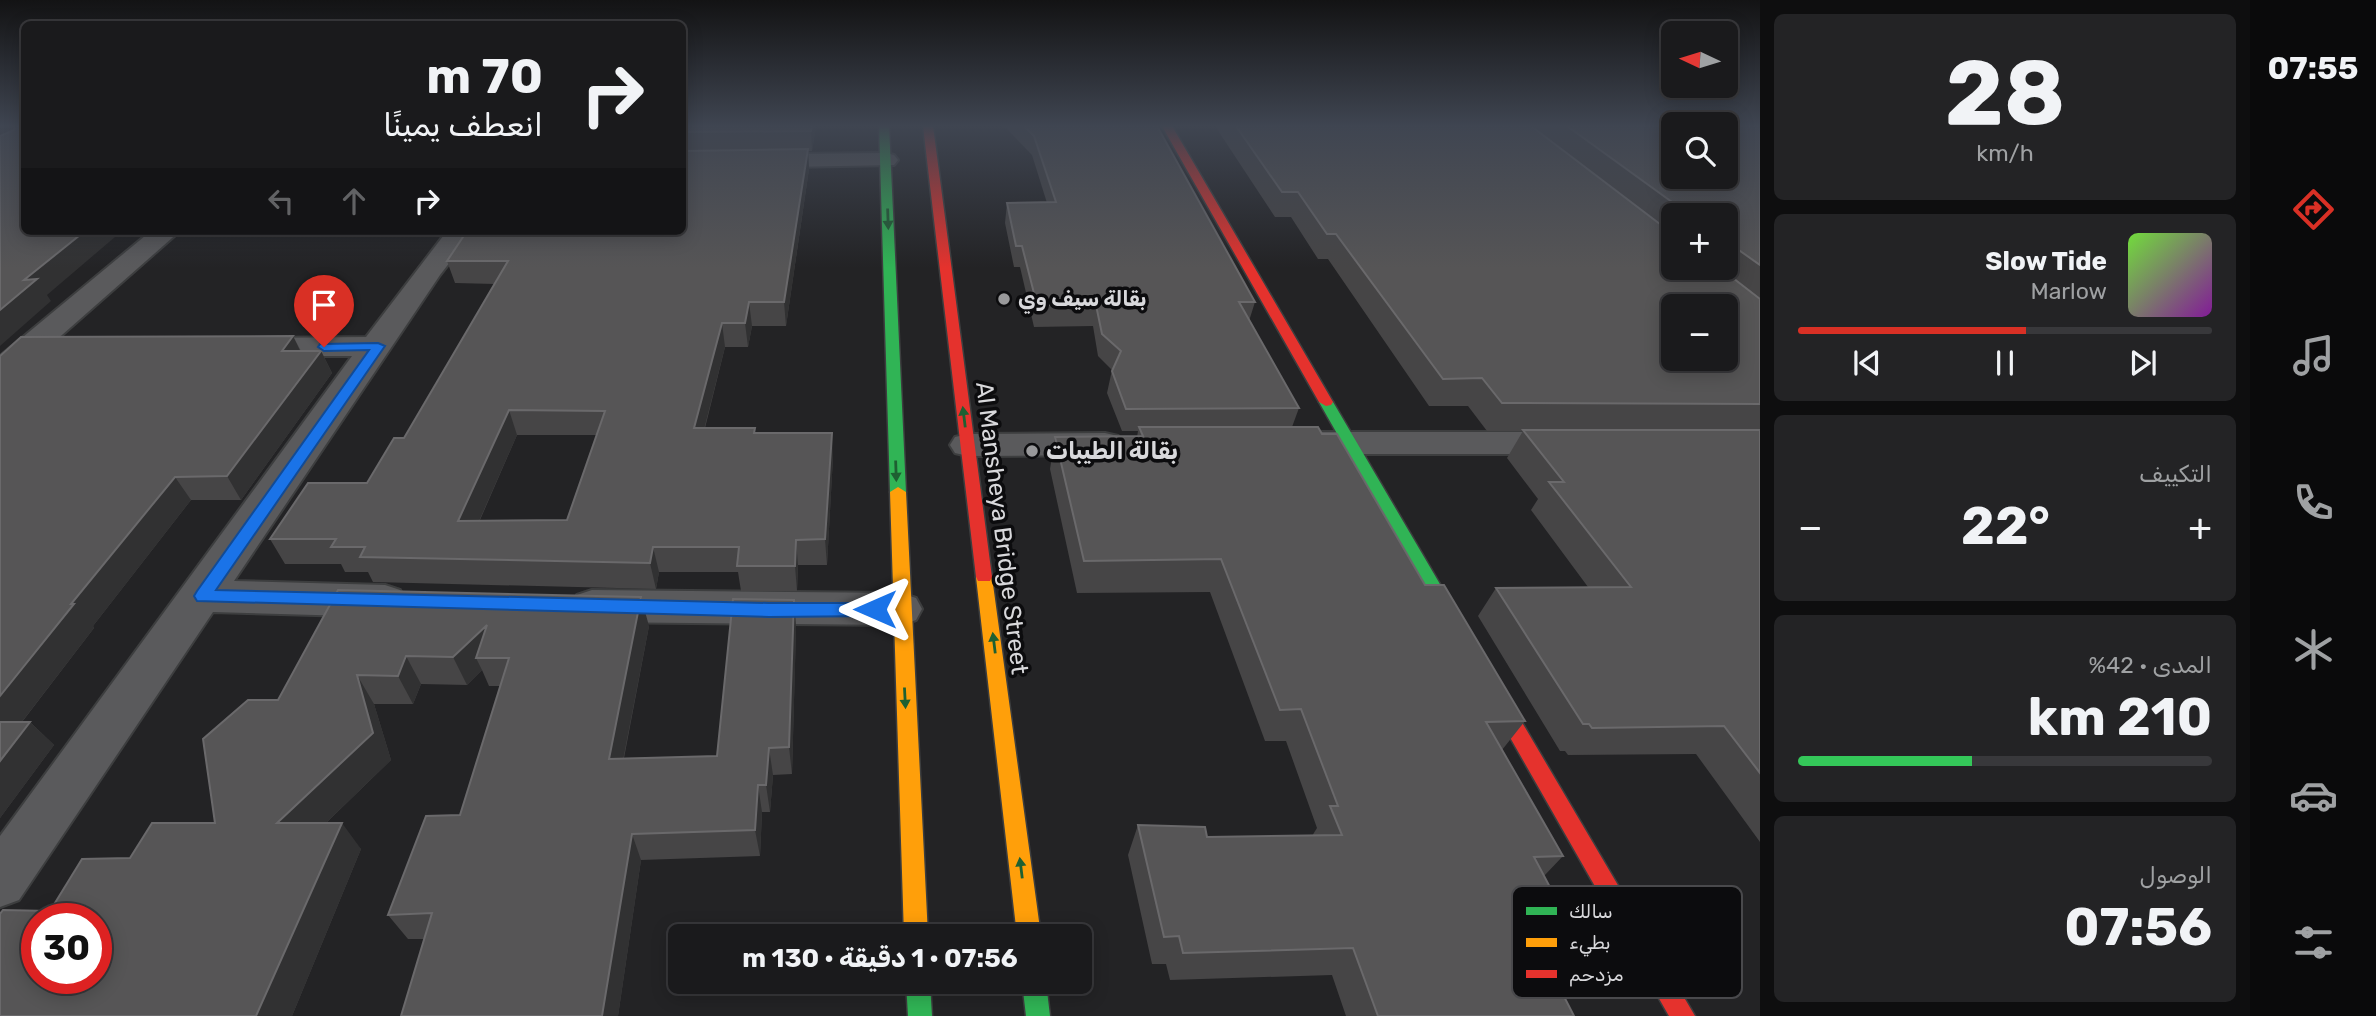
<!DOCTYPE html>
<html lang="ar">
<meta charset="utf-8">
<style>
body{margin:0;font-family:Rubik,Vazirmatn,sans-serif;background:#232325;color:#f1f3f6;direction:rtl;height:100vh;display:flex;flex-direction:column;font-size:26px;white-space:nowrap}
*{box-sizing:border-box;margin:0}
p{font-size:23px;color:#9fa1a3}
.icon{flex:none;width:38px;height:38px;fill:none;stroke:currentColor;stroke-width:2;stroke-linecap:round;stroke-linejoin:round}
.map{position:relative;flex:1;overflow:hidden;direction:ltr}
.details{display:flex;flex-direction:column;gap:14px;padding:14px;background:#0e0e0f;width:490px}
.details>*{flex:none}
.hud{position:absolute;left:21px;top:21px;width:665px;height:214px;border-radius:10px;box-shadow:0 4px 18px #0003,0 0 0 2px #38383b;direction:rtl;background:#1a1a1c;color:#f1f3f6;overflow:hidden}
.needle{width:46px;rotate:274deg}
.buttons{position:absolute;left:1661px;top:21px;display:grid;gap:14px}
.buttons a{display:grid;place-items:center;width:77px;height:77px;border-radius:10px;background:#1a1a1c;box-shadow:0 4px 18px #0003,0 0 0 2px #38383b;font-size:35px}
.speed{position:absolute;left:21px;top:903px;display:flex;gap:14px;font-size:35px;font-weight:700;text-align:center}
.speed>*{display:grid;place-content:center;width:91px;height:91px;border-radius:50%;background:#1a1a1c;box-shadow:0 4px 18px #0003,0 0 0 2px #38383b;line-height:1}
.speed .limit{border:10px solid #d22;background:#fff;color:#111}
.pin{position:absolute;display:grid;place-items:center;width:60px;height:60px;color:#fff;margin:-72px -30px;border-radius:50% 50% 50% 0;rotate:-45deg;box-shadow:0 0 7px #0007}
.pin .icon{rotate:45deg}
.me{position:absolute;width:77px;margin:-38px;rotate:270deg;stroke-linejoin:round;filter:drop-shadow(0 0 5px #0008)}
.turn{display:flex;align-items:center;gap:24px;height:147px;padding:0 28px;font-size:32px}
.turn .icon{width:91px;height:91px;stroke-width:2.5}
.turn b{display:block;font-size:49px;line-height:60px}
.lanes{display:flex;align-items:center;height:66px;padding:0 28px;background:#0003;justify-content:center;gap:35px;direction:ltr}
.lanes .off{opacity:.35}
.big{font-size:52px;font-weight:700;line-height:1.1}
.details .widget{flex:1;display:flex;flex-direction:column;justify-content:center;gap:10px;min-width:0;padding:0 24px;border-radius:10px;background:#232325}
.details .dial{align-items:center;gap:0}
.dial b{font-size:91px;line-height:1}
.song{display:flex;align-items:center;gap:21px}
.cover{width:84px;height:84px;border-radius:10px;background:linear-gradient(135deg,hsl(100 70% 55%),hsl(290 70% 35%))}
.played{height:7px;border-radius:4px;background:linear-gradient(90deg,#d93025 55%,#38383b 55%)}
.keys{display:flex;justify-content:space-around;direction:ltr}
.heat{display:flex;justify-content:space-between;align-items:center;font-size:38px;direction:ltr}
.charge{height:10px;border-radius:5px;background:linear-gradient(90deg,#34c759 42%,#38383b 0)}
.trip{position:absolute;left:668px;top:924px;width:424px;height:70px;border-radius:10px;background:#1a1a1c;box-shadow:0 4px 18px #0003,0 0 0 2px #38383b;font-weight:700;line-height:70px;text-align:center;direction:rtl}
main{display:flex;flex:1;min-height:0}
.tab-bar{display:flex;flex-direction:column;width:126px;justify-content:space-around;align-items:center;background:#0a0a0b;color:#9fa1a3}
.tab-bar .icon{width:49px;height:49px}
.tab-bar .selected{color:#d93025}
.tab-bar b{font-size:32px;color:#f1f3f6}
.map>svg:first-child{display:block}
.lines{fill:none;stroke-linecap:round;stroke-linejoin:round}
.street-casing{stroke:#3d3e3f;stroke-width:4}
.fast-casing{stroke:#3d3e3f;stroke-width:3}
.slow-casing{stroke:#3d3e3f;stroke-width:3}
.jam-casing{stroke:#3d3e3f;stroke-width:3}
.street{fill:#5a5a5c;fill-rule:evenodd}
.fast{fill:#30b455;fill-rule:evenodd}
.slow{fill:#ff9f0a;fill-rule:evenodd}
.jam{fill:#e5322d;fill-rule:evenodd}
.wall{fill:#464546;fill-rule:evenodd}
.shaded-wall{fill:#313132}
.building{fill:#565556;stroke:#6a696b;stroke-width:2;fill-rule:evenodd}
.oneway{fill:#1e6032}
.route{fill:#1a73e8;stroke:#114b97;stroke-width:2}
.poi-dot{fill:#99999b;stroke:#0c0c0e;stroke-width:2.5}
.labels{text-anchor:middle;stroke-width:7;stroke-linejoin:round;paint-order:stroke}
.far-poi-label{font-size:21px;font-weight:bold;fill:#d8d8db;stroke:#0c0c0e;text-anchor:start}
.poi-label{font-size:24px;font-weight:bold;fill:#d8d8db;stroke:#0c0c0e;text-anchor:start}
.street-label{font-size:24px;fill:#d8d8db;stroke:#0c0c0e}
.key{fill:#0c0c0e;stroke:#49494c;stroke-width:2}
.key-label{font-size:19px;fill:#d8d8db}
</style>
<main>
<nav class="tab-bar">
<b>07:55</b>
<svg class="icon selected" aria-label="directions" viewBox="0 0 24 24"><path d="M12 3l9 9-9 9-9-9zM9 14v-3h6M13 9l2 2-2 2"/></svg>
<svg class="icon" aria-label="music" viewBox="0 0 24 24"><path d="M9 18V5l10-2v13"/><circle cx="6" cy="18" r="3"/><circle cx="16" cy="16" r="3"/></svg>
<svg class="icon" aria-label="phone" viewBox="0 0 24 24"><path d="M5 4h4l2 5-3 2q2 4 5 5l2-3 5 2v4C11 20 4 13 5 4z"/></svg>
<svg class="icon" aria-label="climate" viewBox="0 0 24 24"><path d="M12 3v18M4 7l16 10M4 17L20 7"/></svg>
<svg class="icon" aria-label="car" viewBox="0 0 24 24"><path d="M5 17H2v-5l4-1 3-4h7l3 4 3 1v5h-3M9 17h6M6 11h13"/><circle cx="7" cy="17" r="2"/><circle cx="17" cy="17" r="2"/></svg>
<svg class="icon" aria-label="filters" viewBox="0 0 24 24"><path d="M4 7h16M4 17h16"/><circle cx="9" cy="7" r="2"/><circle cx="15" cy="17" r="2"/></svg>
</nav>
<section class="details">
<div class="widget dial"><b>28</b><p>km/h</p></div>
<div class="widget">
<div class="song"><i class="cover"></i><div><b>Slow Tide</b><p>Marlow</p></div></div>
<div class="played"></div>
<div class="keys"><svg class="icon" aria-label="previous" viewBox="0 0 24 24"><path d="M18 5L8 12l10 7zM5 5v14"/></svg><svg class="icon" aria-label="pause" viewBox="0 0 24 24"><path d="M8 5v14M16 5v14"/></svg><svg class="icon" aria-label="next" viewBox="0 0 24 24"><path d="M6 5l10 7-10 7zM19 5v14"/></svg></div>
</div>
<div class="widget"><p>التكييف</p>
<div class="heat"><a>−</a><b class="big">22°</b><a>+</a></div>
</div>
<div class="widget"><p>المدى · 42%</p><b class="big">210 km</b><div class="charge"></div></div>
<div class="widget"><p>الوصول</p><b class="big">07:56</b></div>
</section>
<div class="map">
<svg width="1760" height="1016" viewBox="0 0 1760 1016">
<rect width="100%" height="100%" fill="#232325"/>
<g class="lines">
<!-- street casing -->
<g class="street-casing">
<path id="street" d="M 886,153 L 894,155 L 898,160 L 894,165 L 682,169 L 682,155 Z
M 151,231 L 180,231 L 12,379 L 0,382 L 0,356 Z
M 447,231 L 474,231 L 440,275 L 234,581 L 385,585 L 400,590 L 406,601 L 400,612 L 385,617 L 213,612 L 19,900 L 0,907 L 0,836 L 352,356 L 247,356 L 236,354 L 231,347 L 236,340 L 247,338 L 366,337 Z
M 1316,432 L 1567,432 L 1580,435 L 1585,443 L 1580,451 L 1567,454 L 1316,454 L 1303,451 L 1298,443 L 1303,435 Z
M 1105,433 L 1118,436 L 1123,444 L 1118,452 L 1105,455 L 968,456 L 955,453 L 950,445 L 955,437 L 968,434 Z
M 592,590 L 901,593 L 916,598 L 922,609 L 916,620 L 901,625 L 592,622 L 577,617 L 571,606 L 577,595 Z"/>
</g>
<!-- fast casing -->
<g class="fast-casing">
<path id="fast" d="M 879,126 L 889,126 L 906,492 L 898,497 L 890,492 Z
M 1326,398 L 1333,402 L 1464,625 L 1467,630 L 1464,635 L 1458,637 L 1452,635 L 1319,402 Z
M 906,982 L 930,982 L 932,1016 L 908,1016 Z
M 1022,982 L 1046,982 L 1050,1016 L 1026,1016 Z"/>
</g>
<!-- slow casing -->
<g class="slow-casing">
<path id="slow" d="M 898,487 L 906,492 L 928,936 L 904,936 L 890,492 Z
M 984,571 L 990,573 L 992,577 L 1041,936 L 1017,936 L 976,577 L 978,573 Z"/>
</g>
<!-- jam casing -->
<g class="jam-casing">
<path id="jam" d="M 923,126 L 933,126 L 992,577 L 990,581 L 978,581 L 976,577 Z
M 1162,126 L 1172,126 L 1333,402 L 1331,405 L 1326,406 L 1319,402 Z
M 1490,677 L 1497,680 L 1695,1016 L 1669,1016 L 1483,690 L 1481,685 L 1483,680 Z"/>
</g>
<!-- street -->
<use href="#street" class="street"/>
<!-- fast -->
<use href="#fast" class="fast"/>
<!-- slow -->
<use href="#slow" class="slow"/>
<!-- jam -->
<use href="#jam" class="jam"/>
</g>
<!-- wall -->
<path class="wall" d="M 682,126 L 816,126 L 812,151 L 808,151 L 809,169 L 786,326 L 752,326 L 748,347 L 725,347 L 705,428 L 756,433 L 833,457 L 827,565 L 798,565 L 797,591 L 741,591 L 738,572 L 659,572 L 656,589 L 373,582 L 368,572 L 345,572 L 341,564 L 285,564 L 270,539 L 367,483 L 404,438 L 495,284 L 455,283 L 447,261 L 682,231 ZM 517,435 L 597,435 L 567,520 L 480,520 Z
M 1004,126 L 1157,126 L 1255,302 L 1249,321 L 1299,408 L 1292,427 L 1322,434 L 1425,585 L 1525,721 L 1502,750 L 1563,856 L 1544,876 L 1569,923 L 1540,949 L 1574,1016 L 1346,1016 L 1332,975 L 1170,980 L 1166,964 L 1152,964 L 1128,855 L 1138,825 L 1207,837 L 1312,836 L 1317,828 L 1286,741 L 1265,741 L 1210,592 L 1077,593 L 1050,469 L 1055,437 L 1137,437 L 1138,431 L 1122,431 L 1107,393 L 1112,370 L 1098,356 L 1093,326 L 1034,327 L 1020,267 L 1014,267 L 1005,223 L 1007,203 L 1047,203 L 1032,155 Z
M 1215,126 L 1760,126 L 1760,842 L 1696,754 L 1568,755 L 1565,751 L 1560,751 L 1478,616 L 1496,588 L 1588,587 L 1531,510 L 1538,499 L 1507,458 L 1523,431 L 1487,431 L 1468,406 L 1429,406 L 1328,259 L 1318,259 L 1291,217 L 1275,217 ZM 1673,215 L 1726,215 L 1726,268 L 1673,268 Z
M 293,336 L 301,351 L 321,351 L 332,373 L 241,500 L 191,500 L 93,626 L 94,628 L 22,722 L 30,722 L 54,745 L 0,818 L 0,356 Z
M 338,590 L 649,626 L 624,758 L 717,756 L 794,600 L 796,628 L 792,774 L 773,775 L 770,812 L 762,812 L 760,856 L 641,860 L 618,1016 L 401,1016 L 425,939 L 408,939 L 388,915 L 460,815 L 500,686 L 489,686 L 482,670 L 467,685 L 421,684 L 413,704 L 374,704 L 391,760 L 326,823 L 361,849 L 292,1016 L 0,1016 L 50,911 L 130,858 L 215,823 L 278,700 Z"/>
<!-- shaded-wall -->
<path class="shaded-wall" d="M 0,126 L 24,126 L 0,140 Z
M 812,126 L 816,126 L 812,151 L 811,131 Z
M 808,149 L 809,169 L 786,326 L 784,302 Z
M 85,231 L 122,231 L 47,295 L 51,301 L 0,346 L 0,310 L 24,280 Z
M 749,302 L 752,326 L 748,347 L 745,323 Z
M 722,323 L 725,347 L 698,453 L 694,428 Z
M 293,336 L 304,359 L 282,351 Z
M 321,351 L 332,373 L 241,500 L 227,476 Z
M 509,410 L 517,435 L 468,546 L 458,521 Z
M 832,433 L 833,457 L 827,565 L 825,539 Z
M 175,477 L 191,500 L 93,626 L 94,628 L 4,745 L 0,742 L 0,696 L 71,604 Z
M 796,540 L 798,565 L 797,591 L 795,566 Z
M 653,547 L 659,572 L 656,589 L 650,563 Z
M 641,597 L 649,626 L 618,786 L 609,759 Z
M 794,600 L 796,628 L 792,774 L 789,747 Z
M 487,625 L 476,658 L 482,670 L 467,685 L 453,657 Z
M 406,656 L 421,684 L 413,704 L 398,676 Z
M 357,675 L 374,704 L 391,760 L 299,849 L 277,823 Z
M 30,722 L 54,745 L 0,818 L 0,761 Z
M 769,748 L 773,775 L 770,812 L 766,785 Z
M 758,785 L 762,812 L 760,856 L 755,830 Z
M 342,823 L 361,849 L 292,1016 L 256,1016 Z
M 632,834 L 641,860 L 618,1016 L 602,1016 Z"/>
<!-- building -->
<path class="building" d="M 14,126 L 24,126 L 24,231 L 85,231 L 24,280 L 37,279 L 0,310 L 0,136 L 14,130 Z
M 682,126 L 812,126 L 811,131 L 682,132 Z
M 1024,126 L 1157,126 L 1255,302 L 1239,302 L 1299,408 L 1126,409 L 1112,371 L 1121,351 L 1102,334 L 1096,305 L 1037,305 L 1022,246 L 1016,246 L 1007,203 L 1056,202 L 1034,136 Z
M 1236,126 L 1531,126 L 1673,234 L 1673,268 L 1720,268 L 1760,299 L 1760,404 L 1502,403 L 1482,378 L 1443,379 L 1336,234 L 1327,234 L 1298,192 L 1282,192 ZM 1673,306 L 1726,306 L 1726,359 L 1673,359 Z
M 1567,126 L 1673,126 L 1673,177 L 1726,177 L 1726,126 L 1760,126 L 1760,265 L 1726,241 L 1726,215 L 1690,215 Z
M 808,149 L 784,302 L 749,302 L 745,323 L 722,323 L 694,428 L 755,428 L 754,433 L 832,433 L 825,539 L 796,540 L 795,566 L 737,566 L 739,547 L 653,547 L 650,563 L 360,557 L 365,547 L 331,547 L 336,539 L 270,539 L 308,483 L 367,483 L 394,438 L 404,438 L 508,261 L 447,261 L 467,231 L 682,231 L 682,151 ZM 509,410 L 605,411 L 567,520 L 458,521 Z
M 293,336 L 282,351 L 321,351 L 227,476 L 175,477 L 71,604 L 74,604 L 0,696 L 0,356 L 21,337 Z
M 1139,427 L 1318,427 L 1322,434 L 1337,434 L 1425,585 L 1444,585 L 1525,721 L 1486,722 L 1563,856 L 1534,857 L 1569,923 L 1527,924 L 1574,1016 L 1378,1016 L 1353,948 L 1183,953 L 1179,936 L 1164,937 L 1138,825 L 1205,827 L 1207,837 L 1342,835 L 1330,806 L 1338,806 L 1301,709 L 1280,710 L 1221,559 L 1084,561 L 1055,437 L 1143,436 Z
M 1523,430 L 1760,430 L 1760,773 L 1724,726 L 1592,728 L 1589,724 L 1583,724 L 1496,588 L 1631,587 L 1549,482 L 1564,482 Z
M 338,590 L 641,597 L 609,759 L 717,756 L 733,599 L 794,600 L 789,747 L 769,748 L 766,785 L 758,785 L 755,830 L 632,834 L 602,1016 L 401,1016 L 432,913 L 388,915 L 426,816 L 460,815 L 509,658 L 476,658 L 487,625 L 453,657 L 406,656 L 398,676 L 357,675 L 373,733 L 277,823 L 342,823 L 256,1016 L 0,1016 L 0,914 L 3,910 L 50,911 L 82,859 L 130,858 L 152,823 L 215,823 L 203,739 L 248,700 L 278,700 ZM 37,919 L 96,919 L 96,978 L 37,978 Z
M 0,722 L 30,722 L 0,761 Z"/>
<!-- one-way arrows -->
<defs><path id="oneway-solid" d="M-6-.8H1V-3.2L6.5 0L1 3.2V.8H-6Z" transform="scale(1.75)"/></defs>
<g class="oneway">
<use href="#oneway-solid" transform="translate(888 219) rotate(88)"/>
<use href="#oneway-solid" transform="translate(964 417) rotate(-97)"/>
<use href="#oneway-solid" transform="translate(896 471) rotate(88)"/>
<use href="#oneway-solid" transform="translate(994 643) rotate(-97)"/>
<use href="#oneway-solid" transform="translate(905 698) rotate(87)"/>
<use href="#oneway-solid" transform="translate(1021 868) rotate(-97)"/>
</g>
<!-- sky -->
<linearGradient id="sky" x2="0" y2="1"><stop stop-color="#131314"/><stop offset="0.47" stop-color="#3f4551"/><stop offset="1" stop-color="#3f4551" stop-opacity="0"/></linearGradient>
<rect width="1760" height="268" fill="url(#sky)"/>
<!-- route -->
<path class="route" d="M 378,343 L 385,346 L 216,590 L 769,603 L 875,603 L 884,609 L 875,616 L 769,617 L 197,601 L 194,596 L 197,591 L 369,350 L 324,351 L 318,347 L 320,344 Z"/>
<!-- markers -->
<g class="poi-dot">
<circle cx="1004" cy="299" r="7"/>
<circle cx="1032" cy="451" r="7"/>
</g>
<g class="labels">
<!-- far-poi labels -->
<g class="far-poi-label">
<text x="1018" y="306">بقالة سيف وي</text>
</g>
<!-- poi labels -->
<g class="poi-label">
<text x="1046" y="459">بقالة الطيبات</text>
</g>
<!-- street labels -->
<g class="street-label">
<text transform="translate(1002 528) rotate(83)" y="8">Al Mansheya Bridge Street</text>
</g>
</g>
<!-- legend -->
<rect x="1512" y="886" width="230" height="112" rx="10" class="key"/>
<rect x="1526" y="907" width="31" height="8" fill="#30b455"/>
<rect x="1526" y="938" width="31" height="9" fill="#ff9f0a"/>
<rect x="1526" y="970" width="31" height="8" fill="#e5322d"/>
<g class="key-label">
<text x="1569" y="918">سالك</text>
<text x="1569" y="949">بطيء</text>
<text x="1569" y="981">مزدحم</text>
</g>
</svg>
<div class="buttons">
<a><svg class="needle" viewBox="-14 -14 28 28"><path d="M0-13l5 13h-10z" fill="#e53935"/><path d="M0 13l5-13h-10z" fill="#9fa1a3"/></svg></a>
<a><svg class="icon" aria-label="search" viewBox="0 0 24 24"><circle cx="10" cy="10" r="6"/><path d="M15 15l6 6"/></svg></a>
<a>+</a>
<a>−</a>
</div>
<div class="speed"><div class="limit">30</div></div>
<div class="pin" style="left:324px;top:347px;background:#d93025"><svg class="icon" aria-label="arrive" viewBox="0 0 24 24"><path d="M6 21V4h12l-3 4 3 4H6"/></svg></div>
<svg class="me" style="left:875px;top:609px" viewBox="-20 -20 40 40"><path d="M0-17L14 15 0 8-14 15z" fill="#1a73e8" stroke="#fff" stroke-width="4"/></svg>
<div class="trip">07:56 · 1 دقيقة · 130 m</div>
<div class="hud">
<div class="turn"><svg class="icon" aria-label="right" viewBox="0 0 24 24"><path d="M7 20v-9h11M14 6l5 5-5 5"/></svg><div><b>70 m</b>انعطف يمينًا</div></div>
<div class="lanes"><svg class="icon off" aria-label="left" viewBox="0 0 24 24"><path d="M17 20v-9H6M10 6l-5 5 5 5"/></svg><svg class="icon off" aria-label="ahead" viewBox="0 0 24 24"><path d="M12 20V5M6 11l6-6 6 6"/></svg><svg class="icon" aria-label="right" viewBox="0 0 24 24"><path d="M7 20v-9h11M14 6l5 5-5 5"/></svg></div>
</div>
</div>
</main>
